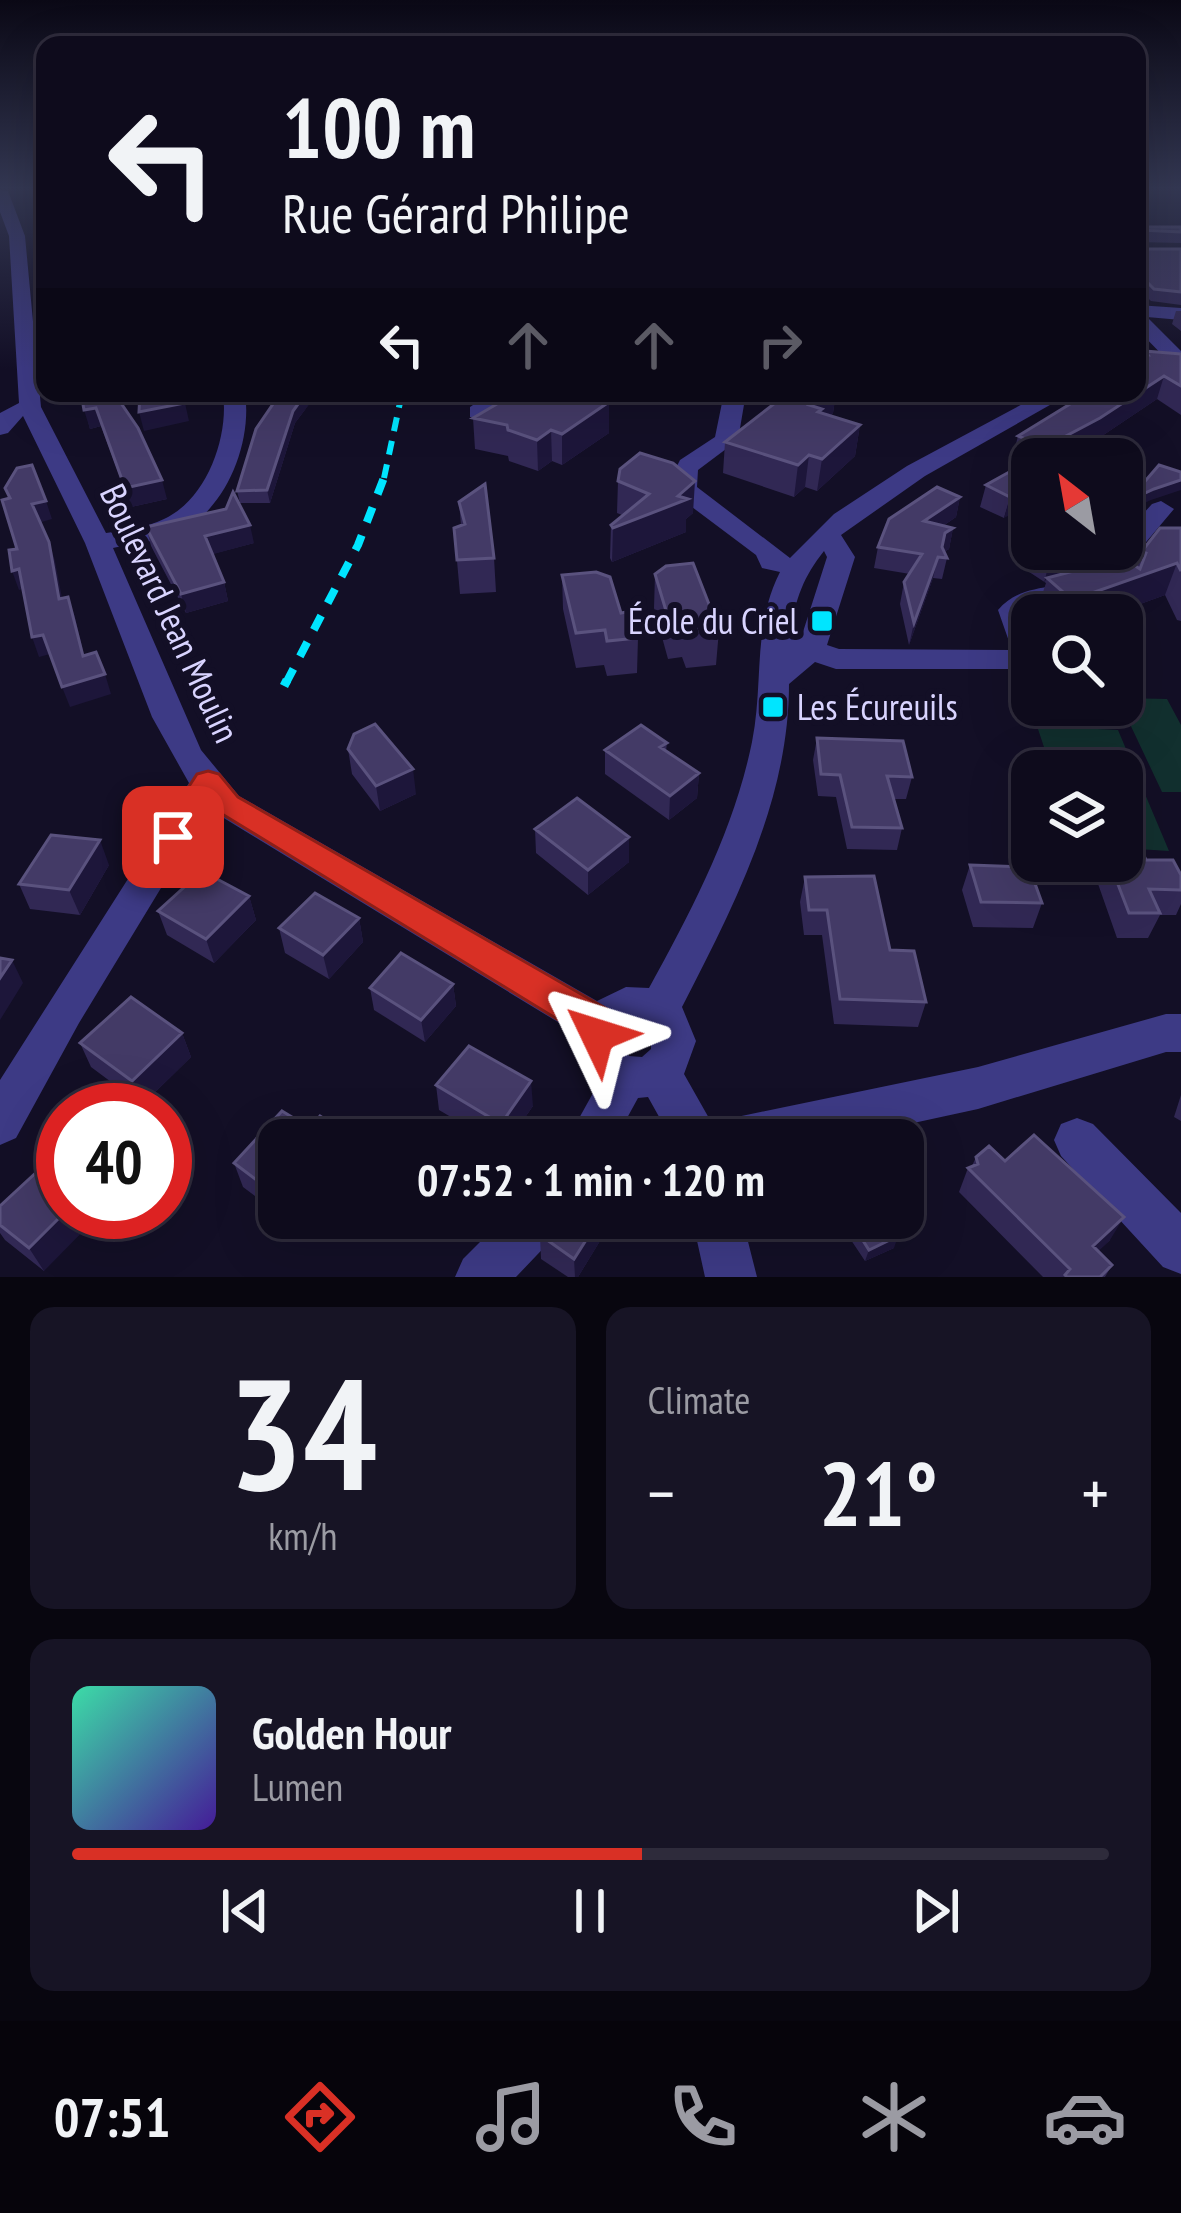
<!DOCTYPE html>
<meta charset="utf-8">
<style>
body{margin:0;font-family:"PT Sans Narrow",sans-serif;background:#171425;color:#f1f3f6;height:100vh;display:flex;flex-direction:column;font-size:45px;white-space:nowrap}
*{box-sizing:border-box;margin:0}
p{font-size:39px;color:#9b9ba3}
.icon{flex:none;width:66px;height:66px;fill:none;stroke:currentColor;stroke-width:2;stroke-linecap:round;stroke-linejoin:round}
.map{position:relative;height:1277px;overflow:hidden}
.sheet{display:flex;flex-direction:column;gap:30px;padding:30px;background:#08060f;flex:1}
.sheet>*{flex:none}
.banner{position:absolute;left:36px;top:36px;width:1110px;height:366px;border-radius:24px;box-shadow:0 12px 48px #0002,0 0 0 3px #2e2b3b;background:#0e0b1c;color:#f1f3f6;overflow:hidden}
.needle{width:78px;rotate:329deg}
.controls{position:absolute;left:1011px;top:438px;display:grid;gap:24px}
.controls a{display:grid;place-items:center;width:132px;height:132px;border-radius:24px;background:#0e0b1c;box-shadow:0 12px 48px #0002,0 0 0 3px #2e2b3b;font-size:60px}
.speed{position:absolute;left:36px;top:1083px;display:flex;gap:24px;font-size:60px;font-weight:700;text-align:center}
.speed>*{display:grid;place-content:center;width:156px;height:156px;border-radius:50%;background:#0e0b1c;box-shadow:0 12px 48px #0002,0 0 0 3px #2e2b3b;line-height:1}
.speed .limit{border:18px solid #d22;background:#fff;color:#111}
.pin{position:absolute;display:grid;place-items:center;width:102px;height:102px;color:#fff;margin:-51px;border-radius:24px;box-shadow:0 6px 18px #0006}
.me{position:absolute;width:132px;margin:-66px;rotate:311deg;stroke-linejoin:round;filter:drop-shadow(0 0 9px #0008)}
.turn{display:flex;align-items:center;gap:42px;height:252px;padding:0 48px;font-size:54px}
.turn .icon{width:156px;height:156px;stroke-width:2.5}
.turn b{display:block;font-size:84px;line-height:102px}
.lanes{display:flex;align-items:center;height:114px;padding:0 48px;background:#0003;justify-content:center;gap:60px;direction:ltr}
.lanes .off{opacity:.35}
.big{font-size:90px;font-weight:700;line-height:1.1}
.sheet .card{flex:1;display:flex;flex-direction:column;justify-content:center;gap:18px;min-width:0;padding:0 42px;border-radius:24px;background:#171425}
.sheet .dial{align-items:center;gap:0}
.dial b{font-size:156px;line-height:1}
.song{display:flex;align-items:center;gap:36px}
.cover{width:144px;height:144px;border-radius:18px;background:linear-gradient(135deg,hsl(160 70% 55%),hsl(260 70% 35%))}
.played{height:12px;border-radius:6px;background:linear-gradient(90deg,#d93025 55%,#2e2b3b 55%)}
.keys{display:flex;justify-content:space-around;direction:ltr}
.heat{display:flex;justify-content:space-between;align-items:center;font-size:66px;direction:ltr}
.sheet .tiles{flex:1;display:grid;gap:30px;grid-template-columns:1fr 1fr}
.card:last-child{grid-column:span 2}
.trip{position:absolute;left:258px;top:1119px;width:666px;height:120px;border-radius:24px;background:#0e0b1c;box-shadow:0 12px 48px #0002,0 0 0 3px #2e2b3b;font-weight:700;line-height:120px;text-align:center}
.dock{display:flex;height:192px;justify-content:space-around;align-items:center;background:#06040b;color:#9b9ba3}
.dock .icon{width:84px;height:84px}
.dock .selected{color:#d93025}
.dock b{font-size:54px;color:#f1f3f6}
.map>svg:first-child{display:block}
.green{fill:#12302f}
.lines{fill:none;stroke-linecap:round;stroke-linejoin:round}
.minor{fill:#3d3a85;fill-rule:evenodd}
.rail-far2{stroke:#00e5ff;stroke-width:6;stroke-dasharray:14 10;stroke-linecap:butt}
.rail-far1{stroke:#00e5ff;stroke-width:8;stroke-dasharray:16 14;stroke-linecap:butt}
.rail{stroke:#00e5ff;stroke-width:9;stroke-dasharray:21 18;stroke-linecap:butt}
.wall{fill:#312854}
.shaded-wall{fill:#1d163a}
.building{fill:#433a66;stroke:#5a527e;stroke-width:3}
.route{fill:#d93025;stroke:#8d1f18;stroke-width:3}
.poi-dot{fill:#00e5ff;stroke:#130f26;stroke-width:4.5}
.labels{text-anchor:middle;stroke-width:12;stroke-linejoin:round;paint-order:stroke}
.street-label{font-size:36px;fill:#d9d4ff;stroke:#130f26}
.poi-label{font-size:36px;fill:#d9d4ff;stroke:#130f26;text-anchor:end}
</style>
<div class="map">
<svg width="1181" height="1277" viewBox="0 0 1181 1277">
<rect width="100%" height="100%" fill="#130f26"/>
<!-- green -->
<path class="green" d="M 1122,698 L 1167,699 L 1181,725 L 1181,792 L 1162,792 L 1121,705 Z
M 1037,726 L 1118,730 L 1169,851 L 1122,848 L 1122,771 L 1052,771 Z"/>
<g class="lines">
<!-- minor -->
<path class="minor" d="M 0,190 L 8,191 L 25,236 L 41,407 L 106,533 C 125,530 146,528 164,519 C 207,499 229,437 223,393 L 245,393 C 252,440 229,502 187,528 C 166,541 137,543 113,548 L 201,750 L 239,796 L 597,1001 L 626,987 L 649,988 C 692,910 734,830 752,742 C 764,683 752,627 780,572 L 762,568 L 756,555 L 676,495 L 670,480 L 680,460 L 715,437 L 724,393 L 746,393 L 738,440 L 698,470 L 697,487 L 790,558 L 834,514 L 907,466 L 1043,393 L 1071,393 L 925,476 L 841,535 L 855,557 L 827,645 L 839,649 L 1012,650 L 998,610 C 1023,580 1062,593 1091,572 C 1098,567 1105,556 1111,549 L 1122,549 L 1122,537 L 1152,504 L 1161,501 L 1174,509 L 1109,586 L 1038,604 L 1028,612 L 1032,669 L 836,669 L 815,662 L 789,684 C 789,800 734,906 682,1007 L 696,1041 L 684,1074 L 714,1127 L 732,1118 L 978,1067 L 1166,1014 L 1181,1014 L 1181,1052 L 1166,1052 L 978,1109 L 835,1140 L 672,1140 L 648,1097 L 638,1098 L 615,1140 L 567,1140 L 598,1084 L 581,1055 L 579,1035 L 209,809 L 79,1023 L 16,1138 L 0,1145 L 0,1080 L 189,783 L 152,717 L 85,543 L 23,416 L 8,433 L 0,435 L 0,413 L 19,403 L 9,236 L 0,212 ZM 824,551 L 827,557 L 802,635 L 791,631 C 795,599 804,576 824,551 ZM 633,1022 L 651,1032 L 651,1049 L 642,1057 L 629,1056 L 622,1048 L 623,1032 Z
M 1137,305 L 1181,308 L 1181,320 L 1147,317 L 1181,351 L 1181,369 L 1174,367 L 1137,329 Z
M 491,393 L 517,393 L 486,417 L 470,417 L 470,407 Z
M 1077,1118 L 1093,1124 L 1181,1213 L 1181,1274 L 1163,1267 L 1061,1156 L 1054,1140 L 1061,1124 Z
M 504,1218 L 564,1218 L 556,1235 L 516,1277 L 455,1277 L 463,1259 Z
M 692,1218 L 742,1218 L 757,1277 L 705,1277 Z"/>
<!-- rail-far2 -->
<path class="rail-far2" d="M 384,478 L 402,393"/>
<!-- rail-far1 -->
<path class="rail-far1" d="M 286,683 L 358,545 L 385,475"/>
<!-- rail -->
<path class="rail" d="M 284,686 L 287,680"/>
</g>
<!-- wall -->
<path class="wall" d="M 1137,220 L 1146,227 L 1181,227 L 1181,243 L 1137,242 Z
M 1137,246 L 1140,249 L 1181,249 L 1181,305 L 1151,301 L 1137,288 Z
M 1176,311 L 1181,311 L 1181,331 L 1172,324 Z
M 1145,351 L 1181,354 L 1181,415 L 1157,399 L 1093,442 L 1062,459 L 1032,459 L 1032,469 L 1012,460 L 1018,436 L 1137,393 Z
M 81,393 L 167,499 L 131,507 L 101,426 L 90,429 Z
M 788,393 L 836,393 L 833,413 L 830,416 L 860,425 L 855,456 L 817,491 L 805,487 L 794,497 L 723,473 L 725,442 Z
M 310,403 L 295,423 L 270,503 L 240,503 L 237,491 Z
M 497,404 L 609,433 L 562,465 L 552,461 L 538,471 L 509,461 L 508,456 L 475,449 L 473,418 Z
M 1020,466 L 1004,518 L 980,507 L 986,485 Z
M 618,481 L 693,513 L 686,519 L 686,532 L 612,562 L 610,558 L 611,525 L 622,515 L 617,513 Z
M 960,497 L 956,517 L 943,526 L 953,528 L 949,549 L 944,552 L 947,558 L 942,579 L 933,578 L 909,645 L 900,604 L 904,582 L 910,574 L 874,568 L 878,547 Z
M 459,502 L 494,558 L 496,592 L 460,594 L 454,528 L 461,525 Z
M 146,527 L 254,543 L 212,554 L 224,582 L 228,601 L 186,613 L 151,546 Z
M 1181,528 L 1181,621 L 1177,620 L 1165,595 L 1110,615 L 1042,615 L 1037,610 L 1046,583 L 1017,564 L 1020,552 L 1076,565 L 1074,571 L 1136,566 L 1142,551 Z
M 655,574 L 719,630 L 716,665 L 686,668 L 682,657 L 668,659 L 654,608 Z
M 562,575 L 621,613 L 638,638 L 637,673 L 607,676 L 604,665 L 576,668 L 563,609 Z
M 817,738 L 912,777 L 906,799 L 894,799 L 902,828 L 897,850 L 847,849 L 836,797 L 818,796 L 813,760 Z
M 667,743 L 666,751 L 699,773 L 697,798 L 669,820 L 605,774 L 605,750 Z
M 348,749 L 416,794 L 380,811 L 352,774 Z
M 535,829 L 629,862 L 588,895 L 536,853 Z
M 1146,860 L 1181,875 L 1181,904 L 1176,915 L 1160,915 L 1148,938 L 1117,938 L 1090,861 Z
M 109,865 L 80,915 L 30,909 L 19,884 Z
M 970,865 L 1042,903 L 1033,928 L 973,927 L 962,890 Z
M 805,877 L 890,950 L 926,1002 L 918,1027 L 834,1024 L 822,935 L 804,935 L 800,902 Z
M 249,896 L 256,920 L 214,963 L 167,935 L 158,911 Z
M 359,918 L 363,942 L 329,979 L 285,953 L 279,928 Z
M 453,984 L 456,1006 L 425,1042 L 374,1010 L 370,988 Z
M 182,1033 L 191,1057 L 142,1105 L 91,1067 L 80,1043 Z
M 436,1085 L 533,1106 L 509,1140 L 490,1140 L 439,1110 Z
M 1181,1095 L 1181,1121 L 1174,1117 Z
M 282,1111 L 310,1128 L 320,1116 L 357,1140 L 279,1140 L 279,1214 L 243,1187 L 234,1163 Z
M 54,1156 L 44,1271 L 5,1240 L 0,1233 L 0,1206 Z
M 976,1157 L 1005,1161 L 1110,1240 L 1098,1251 L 1112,1265 L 1105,1277 L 1043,1277 L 959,1192 L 968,1168 L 972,1166 Z
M 284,1218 L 335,1218 L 316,1242 Z
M 614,1218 L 578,1277 L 568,1277 L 541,1259 L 540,1235 Z
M 855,1228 L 894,1248 L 865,1261 L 851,1240 Z"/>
<!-- shaded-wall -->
<path class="shaded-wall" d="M 1164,376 L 1157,399 L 1093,442 L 1062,459 L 1041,459 L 1045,447 Z
M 306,393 L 313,393 L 310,403 L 295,423 L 270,503 L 267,490 L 293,411 Z
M 825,393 L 836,393 L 833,413 L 820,424 L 809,405 Z
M 609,402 L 609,433 L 562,465 L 562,434 Z
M 185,403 L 189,421 L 144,431 L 139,412 Z
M 96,408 L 101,426 L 90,429 L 84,410 Z
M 860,425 L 855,456 L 817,491 L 822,459 Z
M 551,430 L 552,461 L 538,471 L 537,440 Z
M 809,455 L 805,487 L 794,497 L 798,465 Z
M 162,480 L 167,499 L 131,507 L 125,488 Z
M 1181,480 L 1181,490 L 1151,500 L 1125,512 L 1128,501 L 1154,489 Z
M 695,481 L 693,513 L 686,519 L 686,532 L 612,562 L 613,528 L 678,496 Z
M 1032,485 L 1032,503 L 1004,518 L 1010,497 Z
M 960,497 L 956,517 L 919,542 L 924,521 Z
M 46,501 L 52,519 L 38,523 L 32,504 Z
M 250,525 L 254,543 L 210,555 L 205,536 Z
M 953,528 L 949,549 L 940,554 L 945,533 Z
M 49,542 L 55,561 L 66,619 L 59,599 Z
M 938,557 L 933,578 L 909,645 L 914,623 Z
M 1177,563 L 1165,595 L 1110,615 L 1067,615 L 1072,600 Z
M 1076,565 L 1073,576 L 1047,578 L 1044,583 L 1047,571 Z
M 19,569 L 26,588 L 19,590 L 12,571 Z
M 224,582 L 228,601 L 186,613 L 181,594 Z
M 68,597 L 75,617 L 89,676 L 83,656 Z
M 43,635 L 50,654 L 39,657 L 32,637 Z
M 105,674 L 111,694 L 70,707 L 62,687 Z
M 413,769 L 416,794 L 380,811 L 376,786 Z
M 699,773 L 697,798 L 669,820 L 670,796 Z
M 629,837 L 629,862 L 588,895 L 588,870 Z
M 100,840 L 109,865 L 80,915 L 69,890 Z
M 249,896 L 256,920 L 214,963 L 206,939 Z
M 359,918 L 363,942 L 329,979 L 323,955 Z
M 12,960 L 23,983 L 0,1020 L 0,978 Z
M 453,984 L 456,1006 L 425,1042 L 421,1020 Z
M 182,1033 L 191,1057 L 142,1105 L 132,1081 Z
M 531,1081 L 533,1106 L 509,1140 L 503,1140 L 501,1124 Z
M 65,1212 L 102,1212 L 44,1271 L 29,1248 Z
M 1124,1217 L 1110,1240 L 1080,1269 L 1093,1246 Z
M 309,1218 L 335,1218 L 316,1242 Z
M 600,1218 L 614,1218 L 578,1277 L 575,1277 L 574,1259 Z
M 898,1236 L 894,1248 L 865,1261 L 869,1250 Z"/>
<!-- building -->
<path class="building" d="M 1137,220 L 1146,227 L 1181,227 L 1181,232 L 1140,230 L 1137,241 Z
M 1137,246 L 1140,249 L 1181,249 L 1181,292 L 1154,289 L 1137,272 Z
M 1145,351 L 1181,354 L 1181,386 L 1164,376 L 1100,418 L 1045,447 L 1018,436 L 1088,393 L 1137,393 L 1137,355 L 1148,355 Z
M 81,393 L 114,393 L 138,428 L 162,480 L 125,488 L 96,408 L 84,410 Z
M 140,393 L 179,393 L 185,403 L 139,412 Z
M 278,393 L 306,393 L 293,411 L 267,490 L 237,491 L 256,429 L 275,401 Z
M 497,393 L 581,393 L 609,402 L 562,434 L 551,430 L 537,440 L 508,430 L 507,425 L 473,418 L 497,404 Z
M 788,393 L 825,393 L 809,405 L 822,409 L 818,412 L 860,425 L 822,459 L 809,455 L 798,465 L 725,442 Z
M 640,453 L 673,463 L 695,481 L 678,496 L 688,499 L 613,528 L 611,525 L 649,494 L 618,481 L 620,469 Z
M 32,465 L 46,501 L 32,504 L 49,542 L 59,599 L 68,597 L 83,656 L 96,652 L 105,674 L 62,687 L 43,635 L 32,637 L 19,569 L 12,571 L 9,550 L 17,549 L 2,500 L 10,498 L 5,488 L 17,468 Z
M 1159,465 L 1181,472 L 1181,480 L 1154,489 L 1128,501 Z
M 1020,466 L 1032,472 L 1032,485 L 1010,497 L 986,485 Z
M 485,484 L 494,558 L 457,560 L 454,528 L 465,524 L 459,502 Z
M 937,487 L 960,497 L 924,521 L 953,528 L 945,533 L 942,547 L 947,558 L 938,557 L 914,623 L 904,582 L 922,554 L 878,547 L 889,519 Z
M 233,492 L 250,525 L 205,536 L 224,582 L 181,594 L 146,527 L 226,509 Z
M 1160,528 L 1181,528 L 1181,571 L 1177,563 L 1072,600 L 1047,578 L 1123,558 L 1140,569 L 1146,553 L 1142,551 Z
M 1020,552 L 1076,565 L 1047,571 Z
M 693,563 L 719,630 L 688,632 L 685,622 L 670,624 L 655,574 L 666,566 Z
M 596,572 L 610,577 L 621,613 L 632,611 L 638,638 L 607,641 L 605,630 L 576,633 L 562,575 Z
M 375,724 L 413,769 L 376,786 L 348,749 L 354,734 Z
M 641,725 L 667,743 L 660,747 L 699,773 L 670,796 L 605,750 Z
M 817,738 L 903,741 L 912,777 L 887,776 L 902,828 L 852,827 L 840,775 L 821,774 Z
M 577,798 L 629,837 L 588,870 L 535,829 Z
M 1122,832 L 1133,832 L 1146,860 L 1173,860 L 1181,875 L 1181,890 L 1149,889 L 1160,913 L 1129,913 L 1109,861 L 1122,861 Z
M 51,835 L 100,840 L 69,890 L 19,884 Z
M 970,865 L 1029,867 L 1042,903 L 981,902 Z
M 202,871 L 249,896 L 206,939 L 158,911 Z
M 874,876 L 890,950 L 914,951 L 926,1002 L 840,999 L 827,910 L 809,910 L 805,877 Z
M 315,893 L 359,918 L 323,955 L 279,928 Z
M 401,953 L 453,984 L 421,1020 L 370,988 Z
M 0,958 L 12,960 L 0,978 Z
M 131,997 L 182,1033 L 132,1081 L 80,1043 Z
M 469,1046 L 531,1081 L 501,1124 L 436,1085 Z
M 282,1111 L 310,1128 L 320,1116 L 357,1140 L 279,1140 L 279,1197 L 234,1163 Z
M 620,1118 L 651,1136 L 649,1140 L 606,1140 Z
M 830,1125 L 842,1140 L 731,1140 L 730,1131 Z
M 1034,1135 L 1124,1217 L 1093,1246 L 1112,1265 L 1100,1277 L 1067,1277 L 1065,1275 L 1070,1269 L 968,1168 L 978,1164 L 976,1157 L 989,1146 L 1005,1161 Z
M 54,1156 L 63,1163 L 63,1212 L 65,1212 L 29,1248 L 0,1225 L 0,1206 Z
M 555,1218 L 600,1218 L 574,1259 L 540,1235 Z
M 877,1218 L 886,1218 L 898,1236 L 869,1250 L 855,1228 Z"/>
<!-- sky -->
<linearGradient id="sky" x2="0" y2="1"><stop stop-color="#0a0815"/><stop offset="0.51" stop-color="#333752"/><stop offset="1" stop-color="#333752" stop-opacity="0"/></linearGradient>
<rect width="1181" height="369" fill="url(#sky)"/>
<!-- route -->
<path class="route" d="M 208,771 L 219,774 L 238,797 L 614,1013 L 620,1025 L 611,1047 L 597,1052 L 583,1047 L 578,1032 L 570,1027 L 209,806 L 185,846 L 173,849 L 162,846 L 157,837 L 162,828 L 197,774 Z"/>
<!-- markers -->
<g class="poi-dot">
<rect x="810" y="609" width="24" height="24" rx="6"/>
<rect x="761" y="695" width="24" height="24" rx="6"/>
</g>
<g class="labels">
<!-- street labels -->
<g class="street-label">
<text transform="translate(170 613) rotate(65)" y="13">Boulevard Jean Moulin</text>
</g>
<!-- poi labels -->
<g class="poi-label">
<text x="798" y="634">École du Criel</text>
<text x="797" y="720" text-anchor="start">Les Écureuils</text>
</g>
</g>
</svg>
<div class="controls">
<a><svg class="needle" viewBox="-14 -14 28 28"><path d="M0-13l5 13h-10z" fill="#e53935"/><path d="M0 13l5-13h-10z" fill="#9b9ba3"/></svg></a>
<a><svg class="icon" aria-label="search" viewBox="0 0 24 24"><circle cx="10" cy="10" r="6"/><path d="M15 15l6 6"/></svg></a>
<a><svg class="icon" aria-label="layers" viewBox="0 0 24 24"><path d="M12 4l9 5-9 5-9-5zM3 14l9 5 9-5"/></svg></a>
</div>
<div class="speed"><div class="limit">40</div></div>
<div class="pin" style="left:173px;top:837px;background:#d93025"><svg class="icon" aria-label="arrive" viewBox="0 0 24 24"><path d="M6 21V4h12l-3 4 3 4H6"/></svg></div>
<svg class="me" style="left:597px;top:1035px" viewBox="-20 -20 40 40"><path d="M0-17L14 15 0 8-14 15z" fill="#d93025" stroke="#fff" stroke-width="4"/></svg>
<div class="trip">07:52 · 1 min · 120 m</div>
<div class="banner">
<div class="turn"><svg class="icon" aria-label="left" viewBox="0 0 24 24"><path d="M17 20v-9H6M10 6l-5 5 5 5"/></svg><div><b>100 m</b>Rue Gérard Philipe</div></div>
<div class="lanes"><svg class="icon" aria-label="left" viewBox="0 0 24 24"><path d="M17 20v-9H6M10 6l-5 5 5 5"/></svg><svg class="icon off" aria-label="ahead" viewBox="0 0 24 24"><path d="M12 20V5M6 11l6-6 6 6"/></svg><svg class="icon off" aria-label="ahead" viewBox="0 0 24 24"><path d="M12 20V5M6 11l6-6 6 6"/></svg><svg class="icon off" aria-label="right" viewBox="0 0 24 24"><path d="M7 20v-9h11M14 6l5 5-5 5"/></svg></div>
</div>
</div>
<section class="sheet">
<div class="tiles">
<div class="card dial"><b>34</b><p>km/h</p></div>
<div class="card"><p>Climate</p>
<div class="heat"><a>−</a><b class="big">21°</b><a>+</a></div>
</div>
<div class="card">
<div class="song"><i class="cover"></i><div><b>Golden Hour</b><p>Lumen</p></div></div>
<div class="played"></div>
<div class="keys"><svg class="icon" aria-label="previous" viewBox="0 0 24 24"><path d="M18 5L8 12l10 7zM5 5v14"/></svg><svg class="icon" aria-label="pause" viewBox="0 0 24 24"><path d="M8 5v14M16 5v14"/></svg><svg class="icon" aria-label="next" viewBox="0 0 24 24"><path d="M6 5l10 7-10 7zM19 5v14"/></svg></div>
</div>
</div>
</section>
<nav class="dock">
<b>07:51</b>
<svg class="icon selected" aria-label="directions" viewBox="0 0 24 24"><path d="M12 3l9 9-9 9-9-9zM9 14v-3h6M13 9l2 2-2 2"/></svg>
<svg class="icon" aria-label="music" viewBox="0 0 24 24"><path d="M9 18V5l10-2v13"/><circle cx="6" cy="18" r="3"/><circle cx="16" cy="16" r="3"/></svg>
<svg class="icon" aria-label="phone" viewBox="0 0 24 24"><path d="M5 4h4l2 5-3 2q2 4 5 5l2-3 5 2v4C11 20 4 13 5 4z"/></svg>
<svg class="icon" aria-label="climate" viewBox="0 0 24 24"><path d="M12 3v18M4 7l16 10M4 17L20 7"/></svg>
<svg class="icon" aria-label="car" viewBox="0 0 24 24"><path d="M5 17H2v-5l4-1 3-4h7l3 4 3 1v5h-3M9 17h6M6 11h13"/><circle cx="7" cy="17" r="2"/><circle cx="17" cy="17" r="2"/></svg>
</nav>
